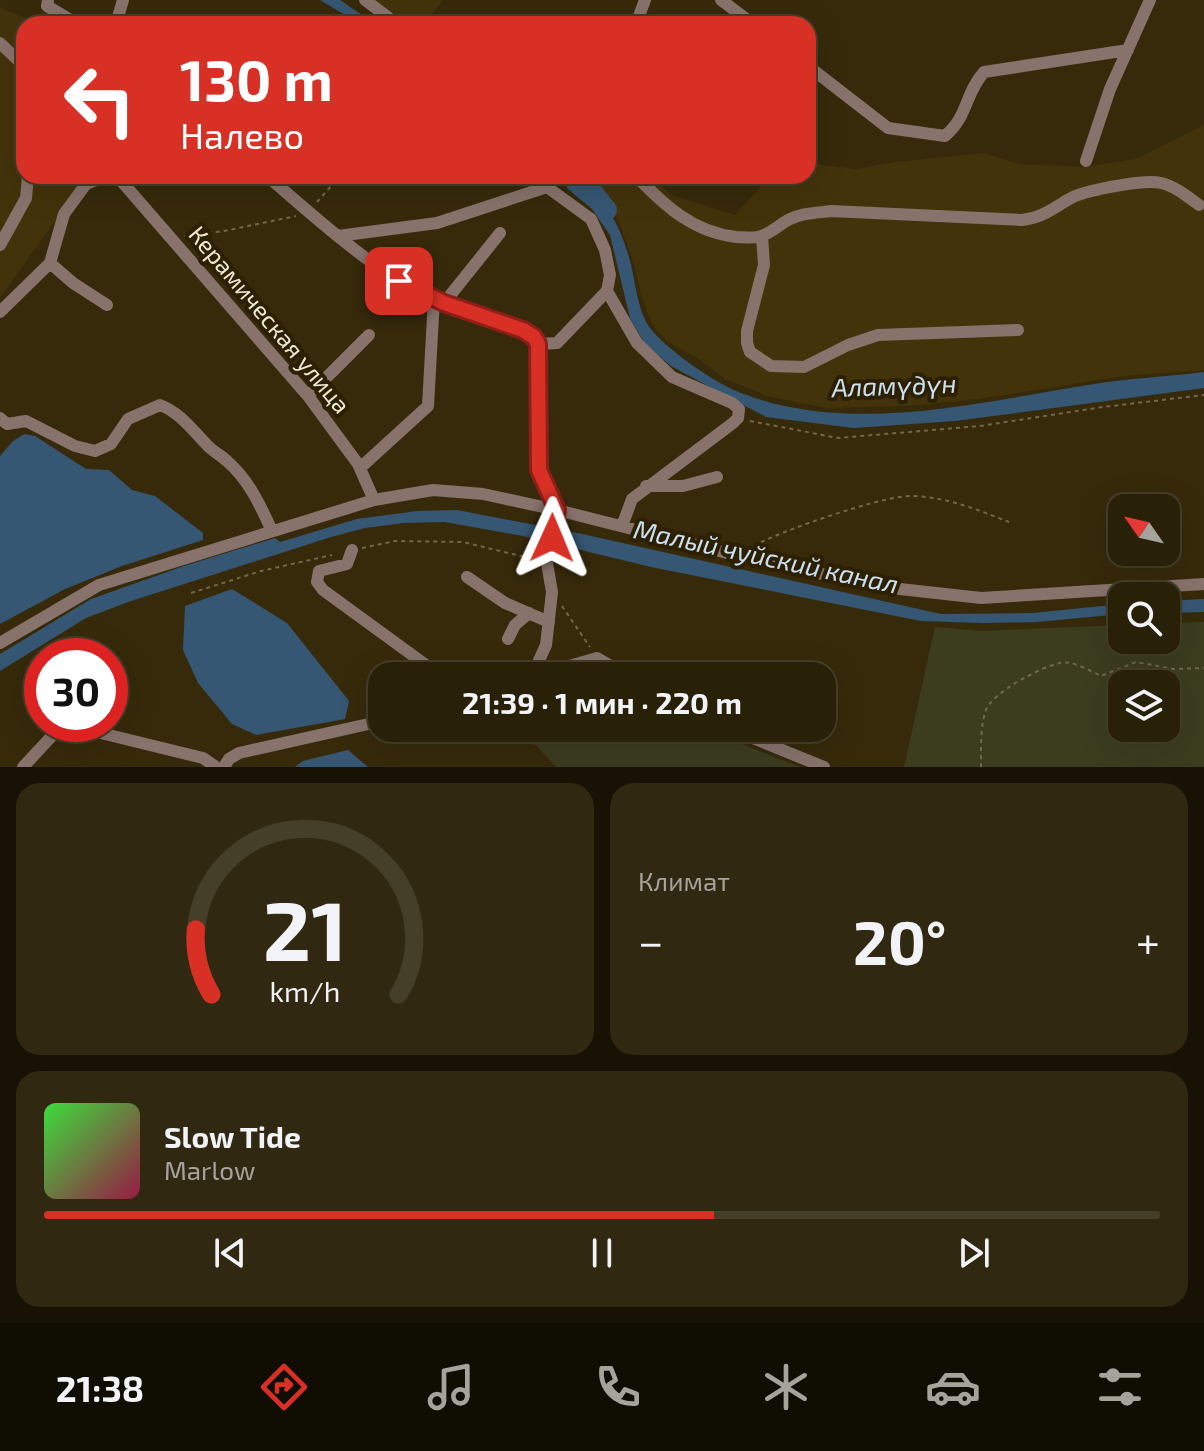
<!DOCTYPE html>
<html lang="ru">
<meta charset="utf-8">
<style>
body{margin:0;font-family:"Exo 2",sans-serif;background:#312812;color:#f1f3f6;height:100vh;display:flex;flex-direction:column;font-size:30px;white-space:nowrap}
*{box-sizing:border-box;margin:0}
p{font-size:26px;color:#a5a39c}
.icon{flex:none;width:44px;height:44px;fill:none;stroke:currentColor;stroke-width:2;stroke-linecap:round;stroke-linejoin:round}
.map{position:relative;height:767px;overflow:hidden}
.drawer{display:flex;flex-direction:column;gap:16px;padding:16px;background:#171204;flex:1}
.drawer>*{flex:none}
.banner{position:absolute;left:16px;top:16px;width:800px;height:168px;border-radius:24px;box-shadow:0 8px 32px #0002,0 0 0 2px #453e29;background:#d93025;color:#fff;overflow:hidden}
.needle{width:52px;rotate:304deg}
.fabs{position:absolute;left:1108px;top:494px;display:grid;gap:16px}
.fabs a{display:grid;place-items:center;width:72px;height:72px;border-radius:16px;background:#292008;box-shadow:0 8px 32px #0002,0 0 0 2px #453e29;font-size:40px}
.speed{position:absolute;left:24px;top:638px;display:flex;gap:16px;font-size:40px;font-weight:700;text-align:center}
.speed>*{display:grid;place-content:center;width:104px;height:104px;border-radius:50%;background:#292008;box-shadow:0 8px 32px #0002,0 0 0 2px #453e29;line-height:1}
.speed .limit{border:12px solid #d22;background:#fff;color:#111}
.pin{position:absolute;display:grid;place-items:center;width:68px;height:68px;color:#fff;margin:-34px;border-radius:16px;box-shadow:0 4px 12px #0006}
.me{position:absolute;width:88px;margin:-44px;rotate:1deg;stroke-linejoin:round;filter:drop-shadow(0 0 6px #0008)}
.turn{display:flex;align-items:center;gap:28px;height:168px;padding:0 32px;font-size:36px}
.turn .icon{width:104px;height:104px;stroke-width:2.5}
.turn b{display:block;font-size:56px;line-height:68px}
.big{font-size:60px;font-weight:700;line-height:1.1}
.drawer .card{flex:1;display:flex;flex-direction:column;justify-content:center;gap:12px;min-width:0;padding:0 28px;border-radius:24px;background:#312812}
.drawer .dial{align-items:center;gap:0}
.dial svg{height:208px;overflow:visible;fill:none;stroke:#453e29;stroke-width:7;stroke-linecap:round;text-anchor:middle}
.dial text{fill:#f1f3f6;stroke:none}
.song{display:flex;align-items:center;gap:24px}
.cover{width:96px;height:96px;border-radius:12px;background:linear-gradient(135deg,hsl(120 70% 55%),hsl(340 70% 35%))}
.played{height:8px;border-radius:4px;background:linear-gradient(90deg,#d93025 60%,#453e29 60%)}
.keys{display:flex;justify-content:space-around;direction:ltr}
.heat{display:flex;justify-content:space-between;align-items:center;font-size:44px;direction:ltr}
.drawer .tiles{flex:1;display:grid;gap:16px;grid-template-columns:1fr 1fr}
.card:last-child{grid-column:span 2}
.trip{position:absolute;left:368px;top:662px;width:468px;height:80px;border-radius:24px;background:#292008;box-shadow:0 8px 32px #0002,0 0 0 2px #453e29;font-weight:700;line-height:80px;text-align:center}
.tabs{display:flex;height:128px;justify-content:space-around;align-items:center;background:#100d03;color:#a5a39c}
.tabs .icon{width:56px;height:56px}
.tabs .selected{color:#d93025}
.tabs b{font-size:36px;color:#f1f3f6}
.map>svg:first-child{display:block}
.built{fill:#43330b}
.green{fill:#3c3d1f;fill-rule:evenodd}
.water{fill:#365774}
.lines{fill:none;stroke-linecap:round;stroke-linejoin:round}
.river{stroke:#365774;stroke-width:20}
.path{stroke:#72674c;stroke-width:2;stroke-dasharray:4 4;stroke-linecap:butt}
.minor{stroke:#87736c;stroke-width:12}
.route-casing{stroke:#8d1f18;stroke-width:20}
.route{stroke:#d93025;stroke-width:14}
.labels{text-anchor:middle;stroke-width:8;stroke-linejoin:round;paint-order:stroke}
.street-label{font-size:24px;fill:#f1e9d8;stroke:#2d2001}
.water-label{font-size:26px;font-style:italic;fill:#cae0f4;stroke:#2d2001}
</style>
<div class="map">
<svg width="1204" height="767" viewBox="0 0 1204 767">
<rect width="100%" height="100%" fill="#372a0b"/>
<!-- built -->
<path class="built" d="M 372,0 L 443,0 L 424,24 L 407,24 Z
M 0,7 L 24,18 L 49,11 L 69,24 L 24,24 L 24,176 L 87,176 L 0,298 Z
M 1204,125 L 1204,370 L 1123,376 L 978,399 L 907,406 L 826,408 L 771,397 L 725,379 L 700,360 L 668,342 L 653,326 L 642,298 L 634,263 L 619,222 L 600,191 L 585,176 L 650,176 L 672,195 L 735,215 L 770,176 L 808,176 L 808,163 L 855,169 L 895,162 L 984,153 L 1019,164 L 1085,167 L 1136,159 Z"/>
<!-- green -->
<path class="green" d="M 1204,622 L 1204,767 L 904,767 L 935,627 L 982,631 L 1122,625 L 1122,640 L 1166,640 L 1166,623 ZM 1122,684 L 1166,684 L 1166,728 L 1122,728 Z
M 471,728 L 702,728 L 800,767 L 556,767 L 536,745 L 472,731 Z"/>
<!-- water -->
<path class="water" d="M 320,0 L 340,0 L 375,24 L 360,24 Z
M 559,176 C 597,176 620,225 629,257 C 635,278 636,302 646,322 C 658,344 712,381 736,391 C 852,439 989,399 1107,382 C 1139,378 1172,376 1204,372 L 1204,388 L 955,421 L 854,428 L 766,417 L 671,366 L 645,344 L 630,318 L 610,235 L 592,209 L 569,190 Z
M 24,434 L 35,436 L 86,469 L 109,470 L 132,490 L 155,496 L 203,533 L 203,540 L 122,566 L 65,589 L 0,624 L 0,456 L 13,441 Z
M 457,510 L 582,534 L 941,614 L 1033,613 L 1122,604 L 1122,614 L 1037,622 L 983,623 L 921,621 L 651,567 L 523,536 L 445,522 L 404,523 L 365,528 L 331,537 L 128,602 L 86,618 L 0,671 L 0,654 L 91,599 L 184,566 L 275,538 L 280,542 L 357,519 L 417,511 Z
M 232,589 L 287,623 L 349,701 L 345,719 L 256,735 L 232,724 L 198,683 L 183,650 L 185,606 Z
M 1204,599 L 1204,612 L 1166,613 L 1166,601 Z
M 348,750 L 368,767 L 295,767 L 303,761 Z"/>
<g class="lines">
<!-- river -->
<path class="river" d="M 569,176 L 589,187 L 607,210"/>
<!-- path -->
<path class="path" d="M 317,202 L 340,176
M 184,236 L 224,231 L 296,216
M 750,421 L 838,438 L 980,426 L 1103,407 L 1204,395
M 754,546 C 777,532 887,494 913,496 C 947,497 978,510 1009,522
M 362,548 L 395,541 L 463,542 L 537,560
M 191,593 L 261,571 L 332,555
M 562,606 L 590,647
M 981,767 C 981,750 980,726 986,710 C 993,692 1041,667 1060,663 C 1073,660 1090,671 1101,676 L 1136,662 L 1174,669 L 1204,668"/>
<!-- minor -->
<path class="minor" d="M 48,0 L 47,6 L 77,24
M 365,0 L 397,24
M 721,0 L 753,24
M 116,24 L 123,0
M 636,24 L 645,0
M 0,43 L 24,66
M 808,66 L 888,128 L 945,136 C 969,115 964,95 984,72 L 1128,50
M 1086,161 L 1110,89 L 1150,0
M 117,176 L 308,396 L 358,464 L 374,500
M 267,176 C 309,212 351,250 397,280 C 435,304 481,317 523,330 L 534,337 L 538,344 L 539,470 L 557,510 L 547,563 L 552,592 L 546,645 L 532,676
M 636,176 C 665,206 693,232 736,237 C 744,237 753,239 761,236 C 771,233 779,225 788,220 C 801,213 816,213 831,211 L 1022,220 C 1045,217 1054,207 1073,197 C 1089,190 1144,179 1161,183 C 1175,186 1188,197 1199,205
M 338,236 L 437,223 L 547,187 L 553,176
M 762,236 L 764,265 L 747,331 L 747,343 L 750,352 L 771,366 L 804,367 L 848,345 L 878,335 L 1018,330
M 0,245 L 26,198 L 28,176
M 50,263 L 73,283 L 107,305
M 607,291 L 637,343 L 672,377 L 732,403 L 739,409 L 738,418 L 733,423 L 632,499 L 622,526
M 444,303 L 500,233
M 0,312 L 50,263 L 64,214 L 86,184 L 107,176
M 538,344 L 557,343 L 607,291 L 610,275 L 605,250 L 591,219 L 547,187
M 308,396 L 369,335
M 0,418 L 7,424 L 26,421 L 75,446 L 95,451 L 111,444 L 128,419 L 160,405 C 181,413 193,431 208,446 C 214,452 222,456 228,462 C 249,480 261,507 272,531
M 360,468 L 428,406 L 434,298
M 646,486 L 683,486 L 717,477
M 352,550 L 347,564 L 319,571 L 317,582 L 323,590 L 441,676
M 467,577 L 505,603 L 549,622
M 508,639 L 515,625 L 529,613
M 0,643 L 99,585 L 374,500 L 433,490 L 483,494 L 557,510 L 739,556 L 882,587 L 981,598 L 1204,584
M 535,676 L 597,658 L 627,676
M 64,724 L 203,758 L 216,767
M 728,728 L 824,767
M 23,767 L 63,724
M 224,767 L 229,759 L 239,753 L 382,721"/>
</g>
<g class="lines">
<!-- route casing -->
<g class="route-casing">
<path id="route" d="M 399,281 L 444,303 L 523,330 L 534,337 L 538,344 L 539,470 L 557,510 L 552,538"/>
</g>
<!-- route -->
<use href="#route" class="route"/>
</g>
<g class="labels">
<!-- street labels -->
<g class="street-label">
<text transform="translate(269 320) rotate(50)" y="8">Керамическая улица</text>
</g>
<!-- water labels -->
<g class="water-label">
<text transform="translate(894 386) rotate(-2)" y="9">Аламүдүн</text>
<text transform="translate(766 557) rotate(12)" y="9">Малый чуйский канал</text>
</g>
</g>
</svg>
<div class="fabs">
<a><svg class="needle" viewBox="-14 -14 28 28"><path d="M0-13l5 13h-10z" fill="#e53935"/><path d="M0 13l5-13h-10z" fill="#a5a39c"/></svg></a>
<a><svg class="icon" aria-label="search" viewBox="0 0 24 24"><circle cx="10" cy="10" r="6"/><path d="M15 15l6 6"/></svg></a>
<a><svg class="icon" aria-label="layers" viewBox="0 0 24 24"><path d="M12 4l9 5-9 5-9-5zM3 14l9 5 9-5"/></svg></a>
</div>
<div class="speed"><div class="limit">30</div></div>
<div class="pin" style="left:399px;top:281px;background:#d93025"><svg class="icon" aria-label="arrive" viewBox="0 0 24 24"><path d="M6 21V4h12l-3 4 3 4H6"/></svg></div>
<svg class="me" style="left:552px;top:538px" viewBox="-20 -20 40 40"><path d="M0-17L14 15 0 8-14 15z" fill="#d93025" stroke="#fff" stroke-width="4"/></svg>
<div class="trip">21:39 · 1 мин · 220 m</div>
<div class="banner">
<div class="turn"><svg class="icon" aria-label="left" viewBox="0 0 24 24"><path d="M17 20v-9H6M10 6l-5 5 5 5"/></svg><div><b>130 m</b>Налево</div></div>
</div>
</div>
<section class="drawer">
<div class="tiles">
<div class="card dial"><svg viewBox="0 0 100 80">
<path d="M14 69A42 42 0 1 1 86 69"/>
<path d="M14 69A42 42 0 0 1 8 44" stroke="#d93025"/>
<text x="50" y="56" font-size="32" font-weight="700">21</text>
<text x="50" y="72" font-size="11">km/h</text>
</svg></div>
<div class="card"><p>Климат</p>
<div class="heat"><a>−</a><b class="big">20°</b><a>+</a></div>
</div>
<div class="card">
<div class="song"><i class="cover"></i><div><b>Slow Tide</b><p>Marlow</p></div></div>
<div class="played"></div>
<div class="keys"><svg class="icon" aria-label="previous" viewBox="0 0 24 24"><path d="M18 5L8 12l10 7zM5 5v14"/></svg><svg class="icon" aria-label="pause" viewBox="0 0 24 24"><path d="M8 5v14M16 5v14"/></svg><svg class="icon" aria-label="next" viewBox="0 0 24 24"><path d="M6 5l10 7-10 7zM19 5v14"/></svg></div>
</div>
</div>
</section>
<nav class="tabs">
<b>21:38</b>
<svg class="icon selected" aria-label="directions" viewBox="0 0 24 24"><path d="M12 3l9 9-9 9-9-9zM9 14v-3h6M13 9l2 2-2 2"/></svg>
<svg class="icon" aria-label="music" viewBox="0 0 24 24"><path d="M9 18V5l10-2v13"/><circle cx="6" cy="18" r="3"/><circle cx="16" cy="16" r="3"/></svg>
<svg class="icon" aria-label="phone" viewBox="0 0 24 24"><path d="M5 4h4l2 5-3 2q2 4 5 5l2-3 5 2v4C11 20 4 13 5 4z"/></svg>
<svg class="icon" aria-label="climate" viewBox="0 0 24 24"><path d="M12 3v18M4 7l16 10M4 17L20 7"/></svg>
<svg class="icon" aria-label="car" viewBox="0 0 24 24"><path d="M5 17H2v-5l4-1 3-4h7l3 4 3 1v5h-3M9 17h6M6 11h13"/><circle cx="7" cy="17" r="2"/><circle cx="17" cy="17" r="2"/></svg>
<svg class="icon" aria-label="filters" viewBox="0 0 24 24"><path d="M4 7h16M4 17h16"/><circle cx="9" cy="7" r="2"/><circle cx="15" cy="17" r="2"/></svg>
</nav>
